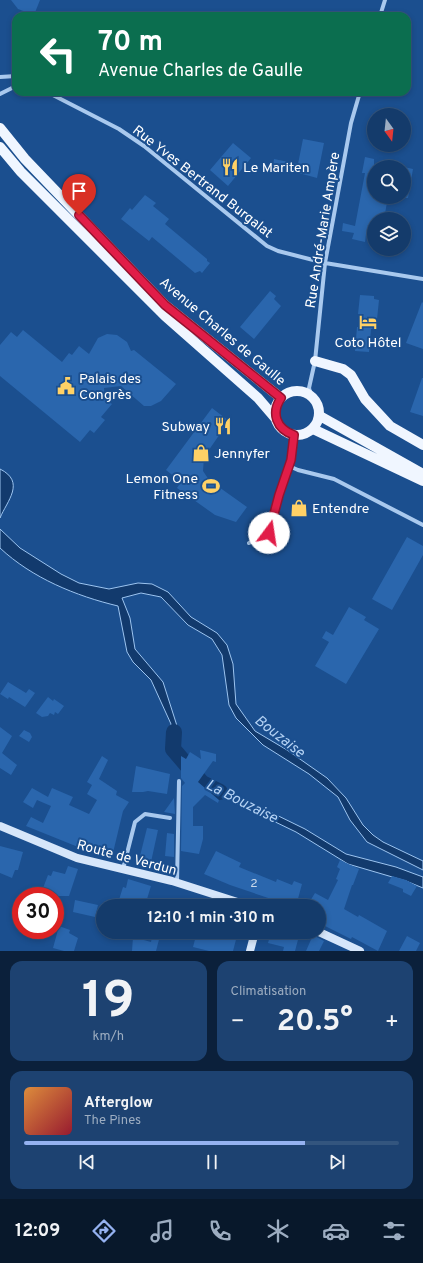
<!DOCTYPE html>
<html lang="fr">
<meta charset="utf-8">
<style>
body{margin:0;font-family:Overpass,sans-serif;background:#1d4271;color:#f1f3f6;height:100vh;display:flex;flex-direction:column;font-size:15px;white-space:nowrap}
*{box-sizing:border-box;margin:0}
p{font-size:13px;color:#9dadc1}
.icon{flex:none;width:22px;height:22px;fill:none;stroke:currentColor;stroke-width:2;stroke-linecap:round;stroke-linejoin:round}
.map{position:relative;height:951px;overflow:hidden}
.drawer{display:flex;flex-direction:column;gap:10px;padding:10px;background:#0b203b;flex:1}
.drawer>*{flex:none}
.banner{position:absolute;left:12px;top:12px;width:399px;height:84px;border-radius:12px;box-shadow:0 2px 6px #0003,0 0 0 1px #33557e;background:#0b6e4f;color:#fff;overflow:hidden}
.needle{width:26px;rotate:165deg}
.fabs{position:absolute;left:367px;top:108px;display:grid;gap:8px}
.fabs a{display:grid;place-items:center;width:44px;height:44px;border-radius:50%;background:#143b6b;box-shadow:0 2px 6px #0003,0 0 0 1px #33557e;font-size:20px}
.speed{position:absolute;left:12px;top:887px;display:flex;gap:8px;font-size:20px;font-weight:700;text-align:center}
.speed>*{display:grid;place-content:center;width:52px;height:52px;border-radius:50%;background:#143b6b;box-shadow:0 2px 6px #0003,0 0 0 1px #33557e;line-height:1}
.speed .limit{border:6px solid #d22;background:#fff;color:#111}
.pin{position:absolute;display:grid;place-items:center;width:34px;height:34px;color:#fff;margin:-41px -17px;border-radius:50% 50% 50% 0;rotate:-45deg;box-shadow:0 0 4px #0007}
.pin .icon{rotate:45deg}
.me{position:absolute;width:44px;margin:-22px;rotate:14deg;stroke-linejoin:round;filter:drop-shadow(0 0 3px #0008)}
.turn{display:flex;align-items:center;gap:14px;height:84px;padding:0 20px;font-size:18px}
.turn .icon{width:52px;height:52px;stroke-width:2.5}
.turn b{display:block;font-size:28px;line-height:34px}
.big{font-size:30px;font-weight:700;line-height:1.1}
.drawer .tile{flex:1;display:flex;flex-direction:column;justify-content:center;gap:6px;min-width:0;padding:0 14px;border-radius:12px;background:#1d4271}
.drawer .dial{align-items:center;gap:0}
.dial b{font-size:52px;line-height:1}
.song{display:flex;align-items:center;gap:12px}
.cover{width:48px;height:48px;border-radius:6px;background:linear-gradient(135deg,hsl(30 70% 55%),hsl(350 70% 35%))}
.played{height:4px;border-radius:2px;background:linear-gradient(90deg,#95b2f1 75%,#33557e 75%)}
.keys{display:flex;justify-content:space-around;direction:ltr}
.heat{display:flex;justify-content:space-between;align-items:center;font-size:22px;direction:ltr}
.drawer .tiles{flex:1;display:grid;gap:10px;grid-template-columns:1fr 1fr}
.tile:last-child{grid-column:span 2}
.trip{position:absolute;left:96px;top:899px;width:230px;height:40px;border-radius:20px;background:#143b6b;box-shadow:0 2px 6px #0003,0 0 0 1px #33557e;font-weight:700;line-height:40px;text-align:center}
.tabs{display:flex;height:64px;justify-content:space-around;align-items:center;background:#08182b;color:#9dadc1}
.tabs .icon{width:28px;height:28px}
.tabs .current{color:#95b2f1}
.tabs b{font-size:18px;color:#f1f3f6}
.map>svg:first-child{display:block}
.water{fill:#123a6d;stroke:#9cc4f0}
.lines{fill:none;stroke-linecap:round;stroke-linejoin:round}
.river{stroke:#123a6d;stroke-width:16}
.building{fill:#2a66ad}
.street{stroke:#a9c9ee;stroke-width:4}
.secondary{stroke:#d6e6fa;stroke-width:8}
.primary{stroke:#f0f6ff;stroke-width:10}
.route-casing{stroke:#92132f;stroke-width:10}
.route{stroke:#e11d48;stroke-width:7}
.labels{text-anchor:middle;stroke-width:4;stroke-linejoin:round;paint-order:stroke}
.number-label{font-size:12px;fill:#cad9ea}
.poi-label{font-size:14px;fill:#fff;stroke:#1b4f8f;text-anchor:start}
.street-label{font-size:14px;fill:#fff;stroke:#1b4f8f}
.water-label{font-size:15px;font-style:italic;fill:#b5d3f5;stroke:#1b4f8f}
</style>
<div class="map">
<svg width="423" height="951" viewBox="0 0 423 951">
<rect width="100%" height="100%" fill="#1b4f8f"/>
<!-- water -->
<path class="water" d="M 0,469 C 26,482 7,501 0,518 Z
M 0,529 L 20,548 L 61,574 L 79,583 L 109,589 L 138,583 L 152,584 L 168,592 L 191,617 L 217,633 L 227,645 L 233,664 L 236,704 L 255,731 L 287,750 L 327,778 L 346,798 L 363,825 L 373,835 L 383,842 L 423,861 L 423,870 L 367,842 L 350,820 L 338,797 L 309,774 L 263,745 L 236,718 L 229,705 L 222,655 L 212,639 L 188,625 L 161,597 L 141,593 L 122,598 L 130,618 L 135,649 L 163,682 L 178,729 L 176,752 L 173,756 L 170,748 L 171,724 L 151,680 L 133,662 L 127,652 L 118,606 C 76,596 32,578 0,548 Z
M 203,779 L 305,829 L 346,854 L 396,867 L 423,877 L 423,888 L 406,881 L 348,864 L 296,832 L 207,789 L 200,783 Z"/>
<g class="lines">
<!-- river -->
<path class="river" d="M 174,732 L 173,749 L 202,783 L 220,792"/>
</g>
<!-- building -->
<path class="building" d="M 11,0 L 40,0 L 34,15 L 18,9 Z
M 303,139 L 324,143 L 317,178 L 273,166 L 274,159 L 298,164 Z
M 233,143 L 251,158 L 228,186 L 210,170 Z
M 365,157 L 374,159 L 374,197 L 388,197 L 384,219 L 374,219 L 374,235 L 366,234 L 365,242 L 352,239 L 354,233 L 342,231 L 343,223 L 355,226 L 365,173 L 362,173 Z
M 404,167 L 413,169 L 408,198 L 404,198 Z
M 145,195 L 156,203 L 153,206 L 169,219 L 165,224 L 207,259 L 207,261 L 210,263 L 202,273 L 200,271 L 195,273 L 152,237 L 149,241 L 121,219 L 130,208 L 132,210 Z
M 270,291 L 276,296 L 274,299 L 281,306 L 254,339 L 240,327 Z
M 360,295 L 374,296 L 374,299 L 379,300 L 376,329 L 371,329 L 369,352 L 355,351 L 357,327 L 359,327 L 359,323 L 364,319 L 358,314 Z
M 422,302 L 423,303 L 423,349 L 406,343 Z
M 23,330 L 62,362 L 69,353 L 72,355 L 79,346 L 89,354 L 98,338 L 107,334 L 117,335 L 127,342 L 131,351 L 134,350 L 176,384 L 161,401 L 151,406 L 144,406 L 121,386 L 104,388 L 105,399 L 112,404 L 101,417 L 105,420 L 94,433 L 90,430 L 80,442 L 0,376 L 0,345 L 11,332 L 17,337 Z
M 422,378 L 423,378 L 423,416 L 410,412 Z
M 212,408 L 229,421 L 204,457 L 203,471 L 209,480 L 247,507 L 236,522 L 215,515 L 177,488 L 181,482 L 166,470 Z
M 407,537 L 423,546 L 423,555 L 392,610 L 372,599 Z
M 349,607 L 366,617 L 364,620 L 379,629 L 346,684 L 315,666 L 329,642 L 322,638 L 326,631 L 333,635 Z
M 8,682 L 26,693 L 29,689 L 35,693 L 25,707 L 9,697 L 8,699 L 0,694 Z
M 48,697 L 53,701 L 54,699 L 64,706 L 58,714 L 55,712 L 54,715 L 50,713 L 48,716 L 42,717 L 36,713 Z
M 0,727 L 12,736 L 2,753 L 17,765 L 11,775 L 0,768 Z
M 24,730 L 30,733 L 32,737 L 29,742 L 19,736 Z
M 200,750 L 216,754 L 216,762 L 213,761 L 198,782 L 219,800 L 218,803 L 205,795 L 193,807 L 193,826 L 203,826 L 203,839 L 199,854 L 181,851 L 182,786 L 185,783 L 181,778 L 181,756 L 186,759 L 190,752 L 201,759 Z
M 102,756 L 108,760 L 99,779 L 117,791 L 116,795 L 129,802 L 123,811 L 112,857 L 93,853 L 26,826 L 31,817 L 43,823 L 51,806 L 37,800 L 33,808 L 23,802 L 32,788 L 48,797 L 52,788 L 73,797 L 69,805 L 89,814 L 97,800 L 87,794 L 92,785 L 87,782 Z
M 136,766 L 170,774 L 167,794 L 148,791 L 143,792 L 132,792 Z
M 174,798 L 175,814 L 164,812 Z
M 147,828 L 158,830 L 151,862 L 149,861 L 148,866 L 138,864 Z
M 167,833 L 174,834 L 174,857 L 165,856 Z
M 0,846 L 23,852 L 18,870 L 15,870 L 12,878 L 0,873 Z
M 216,851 L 241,863 L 239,867 L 276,882 L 277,879 L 292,885 L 294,881 L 302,884 L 296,906 L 286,906 L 286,904 L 230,885 L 204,874 Z
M 340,860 L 359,869 L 353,885 L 352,885 L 344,909 L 358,917 L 359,915 L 387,931 L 378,951 L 352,937 L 351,939 L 319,923 L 319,906 L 307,906 L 315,893 L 328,900 L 338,880 L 336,879 L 340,869 L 337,867 Z
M 68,866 L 78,869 L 69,896 L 40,896 L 48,875 L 51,876 L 53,871 L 65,874 Z
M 392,876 L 406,880 L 417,886 L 411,896 L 403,892 L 403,889 L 388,883 Z
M 128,879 L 151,886 L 147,899 L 166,904 L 166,906 L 127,906 L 118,903 L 123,887 L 126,888 Z
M 75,900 L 98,905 L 95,917 L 73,912 Z
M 59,926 L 70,930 L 69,933 L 78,938 L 74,951 L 64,951 L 53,948 Z
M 153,932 L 161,932 L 156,951 L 132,951 L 133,937 L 151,942 Z
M 197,932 L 238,932 L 233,951 L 209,951 L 193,947 Z
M 271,932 L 284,932 L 299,936 L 295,951 L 283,951 L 284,947 L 268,943 Z
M 313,935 L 324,941 L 319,951 L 306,951 Z
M 407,936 L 420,943 L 416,951 L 399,951 Z"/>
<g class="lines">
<!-- street -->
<path class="street" d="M 380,16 L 385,0
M 0,77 L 16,76
M 47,92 L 119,129 L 144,146 L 267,246 L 278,251 L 325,263 L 423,279
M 0,94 L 16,86
M 311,395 L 309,388 L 315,361 L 325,263 L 351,123 L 360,92
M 289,466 L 298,470 L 334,479 L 423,525
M 249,543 L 269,533 L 279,495 L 291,460 L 294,435
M 123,869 L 135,822 L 145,814 L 170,818
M 177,883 L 179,781"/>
<!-- secondary -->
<path class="secondary" d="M 0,826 L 77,858 L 172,881 L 250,906
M 319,932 L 360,951
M 250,951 L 255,932"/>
<!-- primary -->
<path class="primary" d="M 0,128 L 25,159 L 165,305 L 281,398
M 0,147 L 21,172 L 165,316 L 258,398 L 276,419
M 315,361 L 343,369 L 351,375 L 365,399 L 390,426 L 423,445
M275 413a22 22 0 1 1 44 0a22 22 0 1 1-44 0Z
M 320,416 L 423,474
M 313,429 L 423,481"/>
</g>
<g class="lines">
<!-- route casing -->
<g class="route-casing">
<path id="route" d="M 79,215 L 165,305 L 281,398 C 271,413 276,429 294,435 L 291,460 L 279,495 L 269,533"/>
</g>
<!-- route -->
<use href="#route" class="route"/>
</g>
<!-- icons -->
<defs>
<g id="restaurant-bare" transform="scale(1.38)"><path d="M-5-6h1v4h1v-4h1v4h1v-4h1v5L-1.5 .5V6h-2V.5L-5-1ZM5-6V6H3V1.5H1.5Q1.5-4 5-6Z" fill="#ffd166" stroke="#1b4f8f" stroke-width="2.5" paint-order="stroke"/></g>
<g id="hotel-bare" transform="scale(1.38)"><path d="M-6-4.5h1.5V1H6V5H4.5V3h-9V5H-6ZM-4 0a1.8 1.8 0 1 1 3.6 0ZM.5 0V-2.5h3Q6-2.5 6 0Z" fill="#ffd166" stroke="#1b4f8f" stroke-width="2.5" paint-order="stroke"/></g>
<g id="civic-bare" transform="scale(1.38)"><path d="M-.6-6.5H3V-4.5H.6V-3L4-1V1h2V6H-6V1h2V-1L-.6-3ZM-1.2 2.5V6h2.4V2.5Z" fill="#ffd166" stroke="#1b4f8f" stroke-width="2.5" paint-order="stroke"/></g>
<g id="shop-bare" transform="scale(1.38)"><path d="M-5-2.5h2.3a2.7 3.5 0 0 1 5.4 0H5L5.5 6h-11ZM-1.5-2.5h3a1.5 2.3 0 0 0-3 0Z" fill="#ffd166" stroke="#1b4f8f" stroke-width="2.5" paint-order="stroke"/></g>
<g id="stadium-bare" transform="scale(1.38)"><path d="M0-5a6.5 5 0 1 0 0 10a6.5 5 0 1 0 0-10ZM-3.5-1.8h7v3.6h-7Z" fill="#ffd166" stroke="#1b4f8f" stroke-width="2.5" paint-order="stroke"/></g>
</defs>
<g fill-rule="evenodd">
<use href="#restaurant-bare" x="230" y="167"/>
<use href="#hotel-bare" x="368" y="322"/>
<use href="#civic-bare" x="66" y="386"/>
<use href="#restaurant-bare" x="223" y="426"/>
<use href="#shop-bare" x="201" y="453"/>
<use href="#stadium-bare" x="211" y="486"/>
<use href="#shop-bare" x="299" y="508"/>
</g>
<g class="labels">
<!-- number labels -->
<g class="number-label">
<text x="254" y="887">2</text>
</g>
<!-- poi labels -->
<g class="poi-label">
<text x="243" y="172">Le Mariten</text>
<text x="368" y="347" text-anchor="middle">Coto Hôtel</text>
<text x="79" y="383">Palais des<tspan x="79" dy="16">Congrès</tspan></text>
<text x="210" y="431" text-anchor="end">Subway</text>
<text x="214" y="458">Jennyfer</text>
<text x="198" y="483" text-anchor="end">Lemon One<tspan x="198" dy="16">Fitness</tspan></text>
<text x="312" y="513">Entendre</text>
</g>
<!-- street labels -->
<g class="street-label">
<text transform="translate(203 181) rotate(38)" y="5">Rue Yves Bertrand Burgalat</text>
<text transform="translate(322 230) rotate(-81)" y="5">Rue André-Marie Ampère</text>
<text transform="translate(223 331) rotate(40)" y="5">Avenue Charles de Gaulle</text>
<text transform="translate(127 857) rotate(15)" y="5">Route de Verdun</text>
</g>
<!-- water labels -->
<g class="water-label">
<text transform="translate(280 736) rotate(38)" y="5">Bouzaise</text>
<text transform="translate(242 801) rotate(27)" y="5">La Bouzaise</text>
</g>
</g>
</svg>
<div class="fabs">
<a><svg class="needle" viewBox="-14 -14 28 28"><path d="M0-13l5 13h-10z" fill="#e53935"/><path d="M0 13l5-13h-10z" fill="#9dadc1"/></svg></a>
<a><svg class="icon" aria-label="search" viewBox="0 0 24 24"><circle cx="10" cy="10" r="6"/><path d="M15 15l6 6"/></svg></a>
<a><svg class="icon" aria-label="layers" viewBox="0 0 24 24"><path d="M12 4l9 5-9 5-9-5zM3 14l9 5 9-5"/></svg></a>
</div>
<div class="speed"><div class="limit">30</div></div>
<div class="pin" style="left:79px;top:215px;background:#d93025"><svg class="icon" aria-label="arrive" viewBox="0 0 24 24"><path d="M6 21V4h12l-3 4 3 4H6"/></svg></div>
<svg class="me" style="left:269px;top:533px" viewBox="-20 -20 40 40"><circle r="19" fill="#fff"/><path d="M0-13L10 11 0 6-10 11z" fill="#e11d48"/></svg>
<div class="trip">12:10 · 1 min · 310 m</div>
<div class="banner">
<div class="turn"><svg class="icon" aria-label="left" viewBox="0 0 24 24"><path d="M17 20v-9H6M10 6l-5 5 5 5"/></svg><div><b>70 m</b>Avenue Charles de Gaulle</div></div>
</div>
</div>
<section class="drawer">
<div class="tiles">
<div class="tile dial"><b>19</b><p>km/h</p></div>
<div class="tile"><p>Climatisation</p>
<div class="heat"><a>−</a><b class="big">20.5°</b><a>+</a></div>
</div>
<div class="tile">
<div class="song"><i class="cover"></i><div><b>Afterglow</b><p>The Pines</p></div></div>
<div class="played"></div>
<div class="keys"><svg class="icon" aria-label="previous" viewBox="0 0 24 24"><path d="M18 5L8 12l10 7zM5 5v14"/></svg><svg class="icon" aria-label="pause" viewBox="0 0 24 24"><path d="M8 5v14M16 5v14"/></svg><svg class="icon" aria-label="next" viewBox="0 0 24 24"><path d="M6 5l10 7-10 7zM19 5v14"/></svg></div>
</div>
</div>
</section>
<nav class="tabs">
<b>12:09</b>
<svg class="icon current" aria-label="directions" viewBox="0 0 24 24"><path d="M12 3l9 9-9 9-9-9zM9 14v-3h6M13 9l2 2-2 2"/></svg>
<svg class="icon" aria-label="music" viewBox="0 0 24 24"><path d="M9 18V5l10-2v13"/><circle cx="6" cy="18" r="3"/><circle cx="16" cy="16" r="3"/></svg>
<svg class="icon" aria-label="phone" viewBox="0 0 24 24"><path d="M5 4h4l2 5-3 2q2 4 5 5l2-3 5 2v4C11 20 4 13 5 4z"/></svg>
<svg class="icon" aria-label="climate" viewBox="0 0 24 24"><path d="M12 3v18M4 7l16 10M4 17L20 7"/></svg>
<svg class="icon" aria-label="car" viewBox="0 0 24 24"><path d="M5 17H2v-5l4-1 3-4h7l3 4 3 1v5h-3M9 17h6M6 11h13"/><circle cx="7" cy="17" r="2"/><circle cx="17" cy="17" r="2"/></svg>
<svg class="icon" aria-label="filters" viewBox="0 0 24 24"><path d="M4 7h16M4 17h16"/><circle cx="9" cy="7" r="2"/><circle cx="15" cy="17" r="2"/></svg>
</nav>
